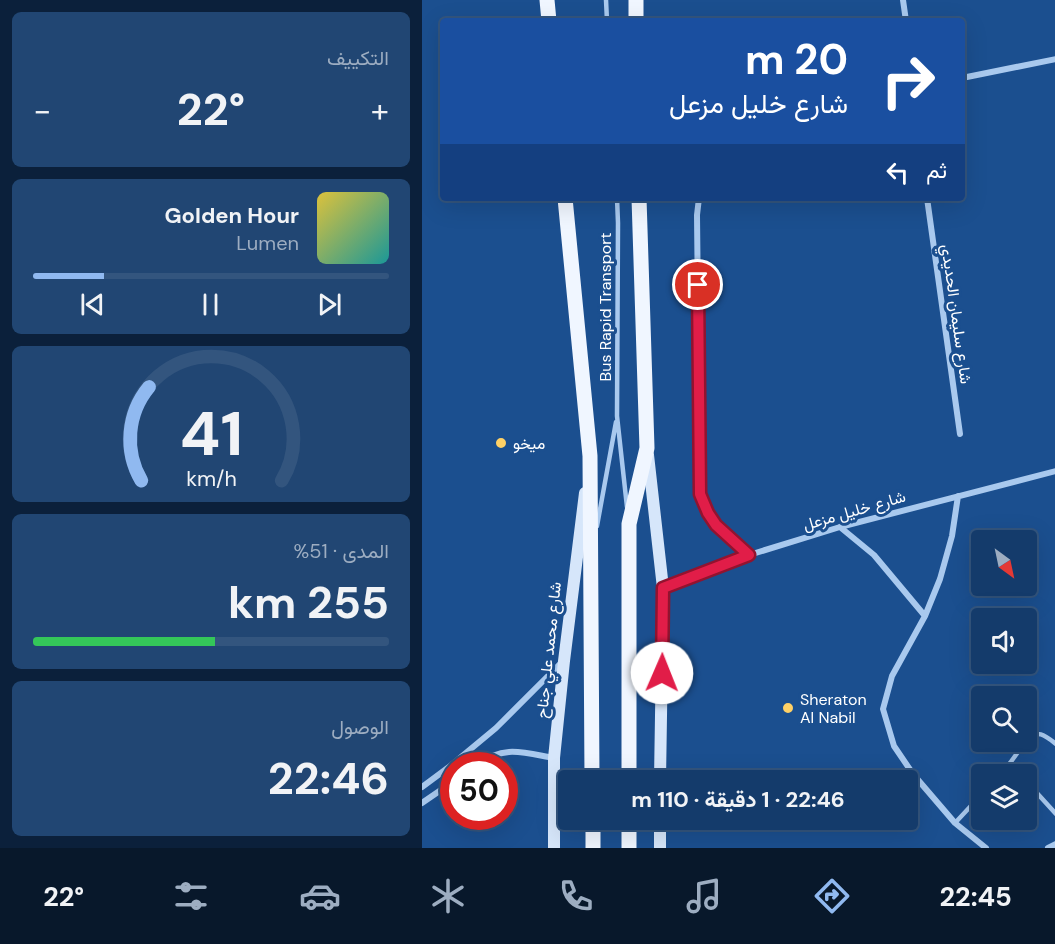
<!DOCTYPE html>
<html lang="ar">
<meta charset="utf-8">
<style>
body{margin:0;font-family:"DM Sans",Vazirmatn,sans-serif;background:#214673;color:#f1f3f6;direction:rtl;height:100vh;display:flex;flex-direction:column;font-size:22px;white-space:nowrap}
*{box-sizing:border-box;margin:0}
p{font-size:20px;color:#9dadc1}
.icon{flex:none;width:33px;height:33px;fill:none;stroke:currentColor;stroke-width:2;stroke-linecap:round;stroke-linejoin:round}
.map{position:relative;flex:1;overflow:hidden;direction:ltr}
.side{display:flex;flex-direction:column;gap:12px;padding:12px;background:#0b203b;width:422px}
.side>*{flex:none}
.hud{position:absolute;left:18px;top:18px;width:525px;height:183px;border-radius:6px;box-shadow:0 6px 24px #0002,0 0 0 2px #33557e;direction:rtl;background:#1a4fa0;color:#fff;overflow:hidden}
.needle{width:39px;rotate:147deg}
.buttons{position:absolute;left:549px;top:530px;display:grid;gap:12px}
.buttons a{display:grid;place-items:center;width:66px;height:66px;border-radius:6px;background:#143b6b;box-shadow:0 6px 24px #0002,0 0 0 2px #33557e;font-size:30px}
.speed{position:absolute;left:18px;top:752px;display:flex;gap:12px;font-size:30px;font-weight:700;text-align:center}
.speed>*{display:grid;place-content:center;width:78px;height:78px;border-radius:50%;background:#143b6b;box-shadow:0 6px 24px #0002,0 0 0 2px #33557e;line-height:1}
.speed .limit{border:9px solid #d22;background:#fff;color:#111}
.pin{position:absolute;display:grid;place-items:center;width:51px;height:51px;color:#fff;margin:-26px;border:3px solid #fff;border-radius:50%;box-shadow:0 2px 6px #0007}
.me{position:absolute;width:66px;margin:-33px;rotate:1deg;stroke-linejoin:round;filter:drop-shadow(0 0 4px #0008)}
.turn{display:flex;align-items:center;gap:21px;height:126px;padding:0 18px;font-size:27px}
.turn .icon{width:78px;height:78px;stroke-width:2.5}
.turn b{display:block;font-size:42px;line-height:51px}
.then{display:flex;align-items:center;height:57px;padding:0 18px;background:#0003;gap:12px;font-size:22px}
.big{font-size:45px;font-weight:700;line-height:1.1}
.side .widget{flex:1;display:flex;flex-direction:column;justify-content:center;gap:9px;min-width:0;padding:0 21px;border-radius:9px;background:#214673}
.side .dial{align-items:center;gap:0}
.dial svg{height:156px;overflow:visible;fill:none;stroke:#33557e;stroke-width:7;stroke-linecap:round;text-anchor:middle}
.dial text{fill:#f1f3f6;stroke:none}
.song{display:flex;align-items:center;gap:18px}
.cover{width:72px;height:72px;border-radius:9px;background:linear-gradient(135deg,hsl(50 70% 55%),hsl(180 70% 35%))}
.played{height:6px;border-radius:3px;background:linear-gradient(90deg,#90b9f0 20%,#33557e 20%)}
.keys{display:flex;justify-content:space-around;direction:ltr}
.heat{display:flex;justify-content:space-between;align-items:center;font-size:33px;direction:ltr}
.charge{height:9px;border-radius:4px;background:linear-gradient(90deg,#34c759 51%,#33557e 0)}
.trip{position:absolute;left:136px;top:770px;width:360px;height:60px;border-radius:6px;background:#143b6b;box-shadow:0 6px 24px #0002,0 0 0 2px #33557e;font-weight:700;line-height:60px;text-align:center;direction:rtl}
.tab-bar{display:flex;height:96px;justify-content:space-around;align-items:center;background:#08182b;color:#9dadc1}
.tab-bar .icon{width:42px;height:42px}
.tab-bar .active{color:#90b9f0}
.tab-bar b{font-size:27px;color:#f1f3f6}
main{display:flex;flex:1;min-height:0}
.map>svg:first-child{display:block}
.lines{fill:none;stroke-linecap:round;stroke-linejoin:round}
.lane{stroke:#a9c9ee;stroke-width:4.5}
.street{stroke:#a9c9ee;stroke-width:6}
.secondary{stroke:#d6e6fa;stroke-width:12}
.primary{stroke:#f0f6ff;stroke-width:15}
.route-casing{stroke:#92132f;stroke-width:15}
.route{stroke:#e11d48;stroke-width:10}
.poi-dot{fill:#ffd166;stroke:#1b4f8f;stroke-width:2}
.labels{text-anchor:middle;stroke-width:6;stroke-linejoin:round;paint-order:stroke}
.street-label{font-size:16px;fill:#fff;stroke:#1b4f8f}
.poi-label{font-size:16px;fill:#fff;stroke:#1b4f8f;text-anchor:start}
</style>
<main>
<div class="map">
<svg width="634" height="848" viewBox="0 0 634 848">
<rect width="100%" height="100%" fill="#1b4f8f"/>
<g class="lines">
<!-- lane -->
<path class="lane" d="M 184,0 L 185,21
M 195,198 L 196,223 L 195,416 L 205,507
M 175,526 L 194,422
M 604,740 C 615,728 624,736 634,744
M 588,763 L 599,774
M 578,774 L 588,763 L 604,741
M 604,781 L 634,814
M 533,823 L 560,794"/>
<!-- street -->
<path class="street" d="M 481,0 L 484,21
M 540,78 L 634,59
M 277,198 L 275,215 L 278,494 L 286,514 L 294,525 L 327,555
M 505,198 L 538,434
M 536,496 L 530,536 L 518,579 L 503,616 L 470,676 L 461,709 L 472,746 L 491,774 L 533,823 L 564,848
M 418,527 L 452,555 L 503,616
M 241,588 L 327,555 L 418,527 L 634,471
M 54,765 C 83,745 99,752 132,758
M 0,787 L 27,767 L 74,728 L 141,661
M 0,803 L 32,781
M 626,848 L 634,844"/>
<!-- secondary -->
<path class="secondary" d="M 226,455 L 241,588 L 238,780
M 132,848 L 132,758 L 142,661 L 163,493
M 238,848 L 238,819"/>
<!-- primary -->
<path class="primary" d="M 125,0 L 127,21
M 214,0 L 214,21
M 143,198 L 168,456 L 170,780
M 207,780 L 207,524 L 225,448 L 217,198
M 171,819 L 171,848
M 207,819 L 207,848"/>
</g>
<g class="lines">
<!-- route casing -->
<g class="route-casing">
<path id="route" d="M 240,673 L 241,588 L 327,555 L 294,525 L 286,513 L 278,494 L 276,285"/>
</g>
<!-- route -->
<use href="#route" class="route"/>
</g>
<!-- markers -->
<g class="poi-dot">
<circle cx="79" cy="443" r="6"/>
<circle cx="366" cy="708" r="6"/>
</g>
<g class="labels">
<!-- street labels -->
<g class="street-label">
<text transform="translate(183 307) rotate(-90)" y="6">Bus Rapid Transport</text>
<text transform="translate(535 314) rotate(82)" y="6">شارع سليمان الحديدي</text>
<text transform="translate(432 510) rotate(-16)" y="6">شارع خليل مزعل</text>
<text transform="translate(126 650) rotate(-84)" y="6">شارع محمد علي جناح</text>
</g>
<!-- poi labels -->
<g class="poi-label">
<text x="91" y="449">ميخو</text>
<text x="378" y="705">Sheraton<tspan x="378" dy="18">Al Nabil</tspan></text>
</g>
</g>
</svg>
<div class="buttons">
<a><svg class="needle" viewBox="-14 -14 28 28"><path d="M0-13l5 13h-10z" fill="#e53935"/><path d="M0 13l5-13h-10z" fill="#9dadc1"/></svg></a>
<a><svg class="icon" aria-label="sound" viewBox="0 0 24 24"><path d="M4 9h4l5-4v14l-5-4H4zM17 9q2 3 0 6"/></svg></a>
<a><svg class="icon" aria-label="search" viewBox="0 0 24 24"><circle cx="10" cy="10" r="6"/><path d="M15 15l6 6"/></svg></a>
<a><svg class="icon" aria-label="layers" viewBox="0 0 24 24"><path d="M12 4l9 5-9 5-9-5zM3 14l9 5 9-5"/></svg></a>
</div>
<div class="speed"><div class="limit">50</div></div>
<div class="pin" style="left:276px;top:285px;background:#d93025"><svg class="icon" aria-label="arrive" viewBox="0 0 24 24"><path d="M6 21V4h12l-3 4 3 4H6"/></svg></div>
<svg class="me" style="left:240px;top:673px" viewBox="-20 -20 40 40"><circle r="19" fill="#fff"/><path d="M0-13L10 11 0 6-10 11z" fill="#e11d48"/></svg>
<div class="trip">22:46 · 1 دقيقة · 110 m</div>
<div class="hud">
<div class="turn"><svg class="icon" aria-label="right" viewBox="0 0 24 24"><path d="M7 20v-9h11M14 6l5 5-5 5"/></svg><div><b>20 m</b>شارع خليل مزعل</div></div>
<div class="then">ثم<svg class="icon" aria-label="left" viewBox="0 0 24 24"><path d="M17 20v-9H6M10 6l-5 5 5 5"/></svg></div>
</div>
</div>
<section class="side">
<div class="widget"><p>التكييف</p>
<div class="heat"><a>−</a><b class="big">22°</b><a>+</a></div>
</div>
<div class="widget">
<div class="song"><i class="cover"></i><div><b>Golden Hour</b><p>Lumen</p></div></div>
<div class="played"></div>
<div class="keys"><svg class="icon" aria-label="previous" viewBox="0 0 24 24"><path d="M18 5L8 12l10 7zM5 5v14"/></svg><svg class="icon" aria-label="pause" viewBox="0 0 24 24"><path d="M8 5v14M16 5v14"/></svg><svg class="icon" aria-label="next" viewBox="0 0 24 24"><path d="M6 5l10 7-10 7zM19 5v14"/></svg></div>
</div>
<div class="widget dial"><svg viewBox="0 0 100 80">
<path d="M14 69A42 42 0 1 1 86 69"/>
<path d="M14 69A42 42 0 0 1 18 21" stroke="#90b9f0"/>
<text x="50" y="56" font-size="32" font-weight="700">41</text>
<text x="50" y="72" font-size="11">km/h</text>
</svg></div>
<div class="widget"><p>المدى · 51%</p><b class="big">255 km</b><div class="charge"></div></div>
<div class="widget"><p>الوصول</p><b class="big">22:46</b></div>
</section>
</main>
<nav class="tab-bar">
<b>22:45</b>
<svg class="icon active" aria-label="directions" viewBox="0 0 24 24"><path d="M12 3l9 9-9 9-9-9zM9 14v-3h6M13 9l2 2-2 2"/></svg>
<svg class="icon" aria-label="music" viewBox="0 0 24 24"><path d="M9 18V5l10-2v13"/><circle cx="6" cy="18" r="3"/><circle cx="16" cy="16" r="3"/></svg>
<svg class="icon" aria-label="phone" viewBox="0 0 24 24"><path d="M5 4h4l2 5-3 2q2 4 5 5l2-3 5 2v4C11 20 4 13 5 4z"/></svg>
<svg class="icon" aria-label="climate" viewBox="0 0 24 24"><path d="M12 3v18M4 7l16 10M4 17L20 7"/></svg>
<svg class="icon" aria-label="car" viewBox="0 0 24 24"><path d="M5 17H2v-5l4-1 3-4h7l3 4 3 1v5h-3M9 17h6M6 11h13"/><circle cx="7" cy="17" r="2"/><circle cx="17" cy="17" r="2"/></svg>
<svg class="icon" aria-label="filters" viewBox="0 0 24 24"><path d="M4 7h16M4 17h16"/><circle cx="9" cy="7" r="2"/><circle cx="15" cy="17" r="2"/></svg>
<b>22°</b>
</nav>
